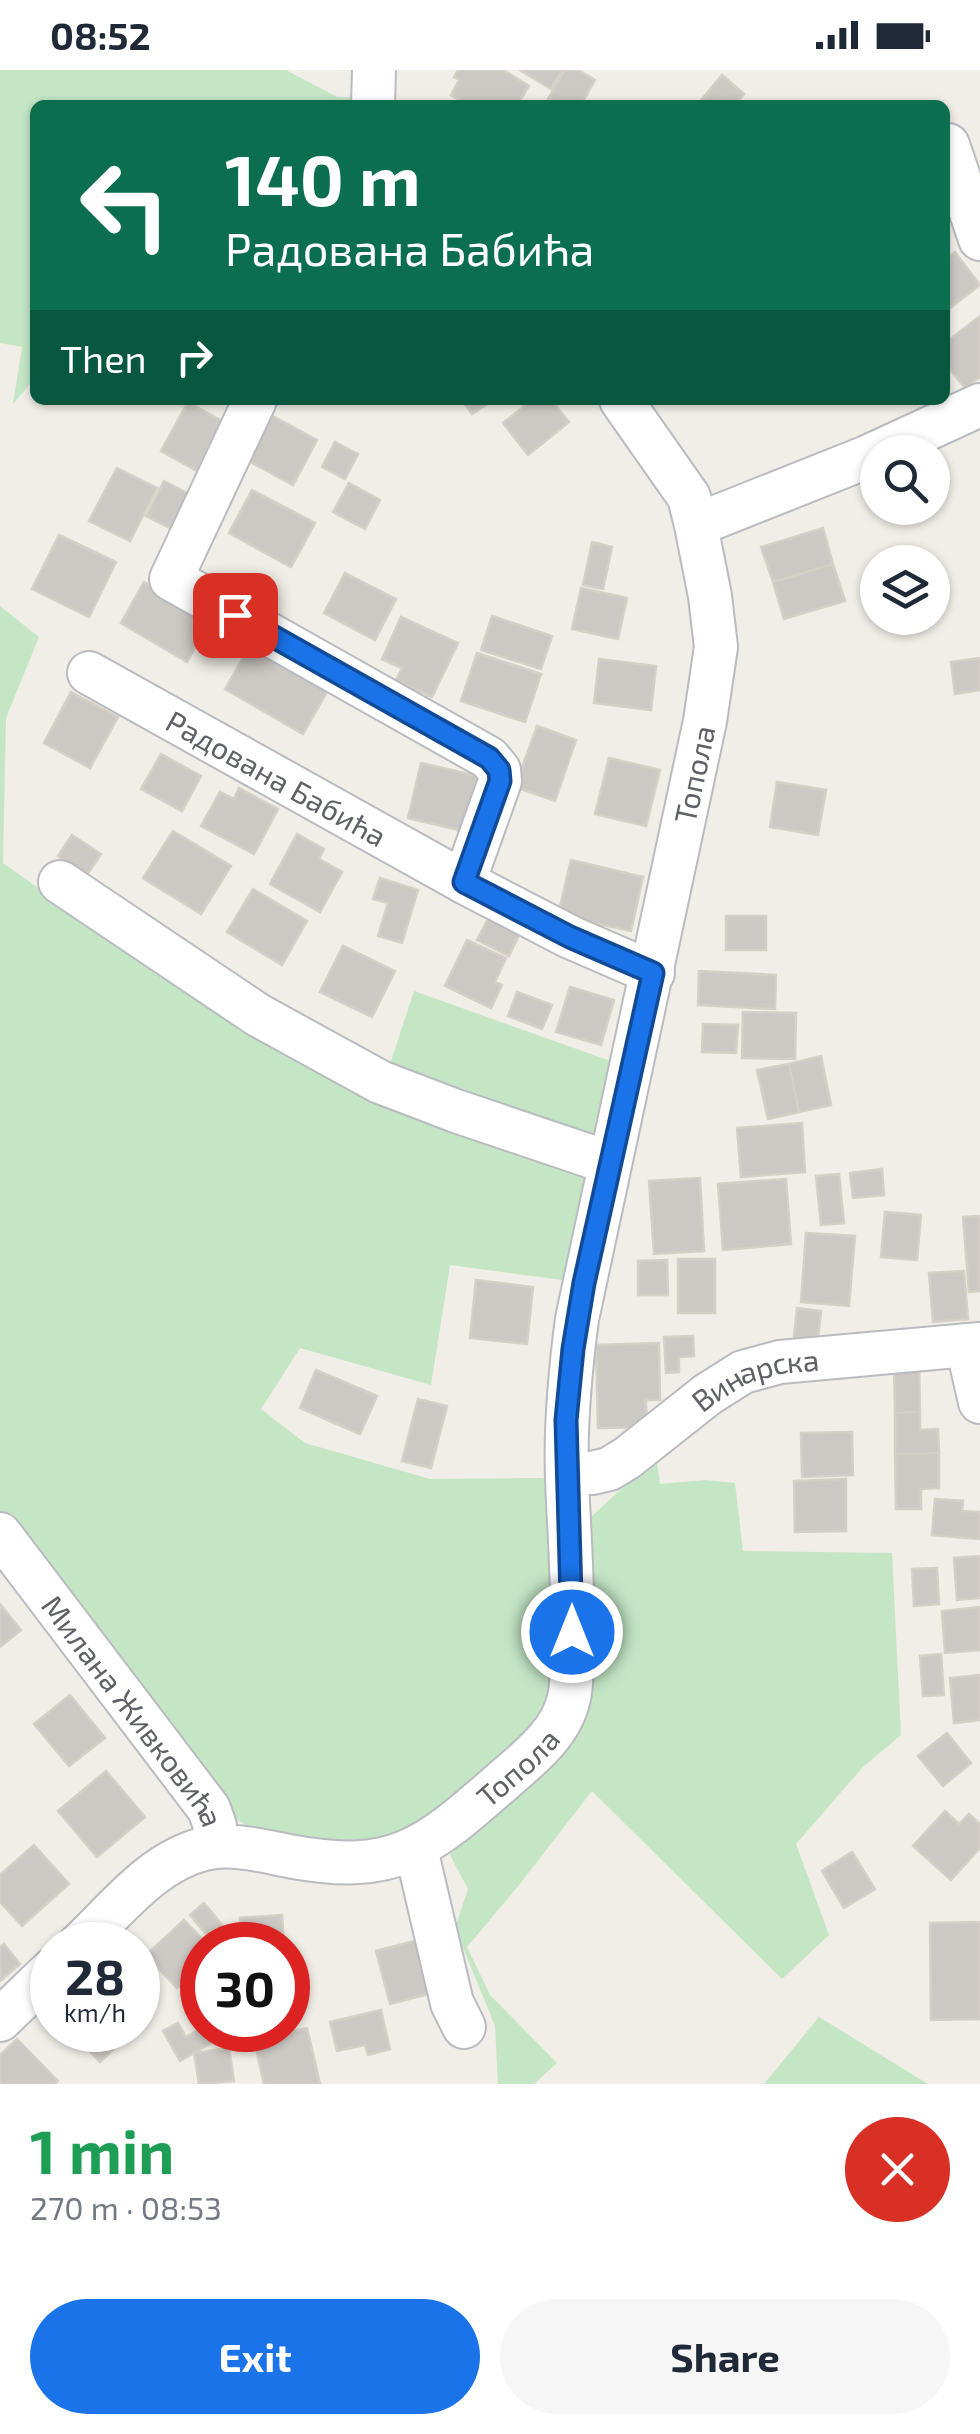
<!DOCTYPE html>
<html lang="en">
<head>
<meta charset="utf-8">
<style>
	body { margin:0; font-family:"Exo 2",sans-serif; background:#f6f6f7; color:#1f2937; height:100vh; display:flex; flex-direction:column; font-size:38px; white-space:nowrap }
	* { box-sizing:border-box; margin:0 }
	p { font-size:32px; color:#747a83 }
	.icon { flex:none; width:55px; height:55px; fill:none; stroke:currentColor; stroke-width:2; stroke-linecap:round; stroke-linejoin:round }
	.map { position:relative; height:2014px; overflow:hidden }
	.drawer { display:flex; flex-direction:column; background:#fff; flex:1 }
	.drawer>* { flex:none }
	.guide { position:absolute; left:30px; top:30px; width:920px; height:305px; border-radius:15px; box-shadow:0 2px 8px #0004; background:#0b6e4f; color:#fff; overflow:hidden }
	.buttons { position:absolute; left:860px; top:365px; display:grid; gap:20px }
	.buttons a { display:grid; place-items:center; width:90px; height:90px; border-radius:50%; background:#fff; box-shadow:0 2px 8px #0004; font-size:50px }
	.speed { position:absolute; left:30px; top:1852px; display:flex; gap:20px; font-size:50px; font-weight:700; text-align:center }
	.speed>* { display:grid; place-content:center; width:130px; height:130px; border-radius:50%; background:#fff; box-shadow:0 2px 8px #0004; line-height:1 }
	.speed small { font-size:25px; font-weight:400 }
	.speed .limit { border:15px solid #d22; background:#fff; color:#111 }
	.pin { position:absolute; display:grid; place-items:center; width:85px; height:85px; color:#fff; margin:-42px; border-radius:20px; box-shadow:0 5px 15px #0006 }
	.me { position:absolute; width:110px; margin:-55px; rotate:0deg; stroke-linejoin:round; filter:drop-shadow(0 0 8px #0008) }
	.turn { display:flex; align-items:center; gap:35px; height:210px; padding:0 30px; font-size:45px }
	.turn .icon { width:130px; height:130px; stroke-width:2.5 }
	.turn b { display:block; font-size:70px; line-height:85px }
	.then { display:flex; align-items:center; height:95px; padding:0 30px; background:#0003; gap:20px; font-size:38px }
	.round { display:grid; place-items:center; flex:none; width:105px; height:105px; border-radius:52px; background:#f6f6f7 }
	.summary { display:flex; align-items:center; justify-content:space-between; height:170px; padding:0 30px }
	h1 { font-size:60px; font-weight:700; line-height:75px; color:#1e9e55 }
	.action { display:flex; gap:20px; margin-top:auto; padding:20px 30px }
	.action a { flex:1; height:115px; border-radius:60px; background:#1a73e8; color:#fff; font-size:40px; font-weight:700; line-height:115px; text-align:center }
	.action a+a { background:#f6f6f7; color:#1f2937 }
	.status { display:flex; justify-content:space-between; align-items:center; height:70px; padding:0 50px; background:#fff; direction:ltr }
	.status svg { height:28px; fill:currentColor }
	.map>svg:first-child { display:block }
	.green { fill:#c4e6c5 }
	.building { fill:#ccc8c4; stroke:#d4d0c5; stroke-width:2.5 }
	.lines { fill:none; stroke-linecap:round; stroke-linejoin:round }
	.minor-casing { stroke:#b9bbc0; stroke-width:46 }
	.minor { stroke:#fff; stroke-width:42 }
	.route-casing { stroke:#114b97; stroke-width:25 }
	.route { stroke:#1a73e8; stroke-width:18 }
	.labels { text-anchor:middle; dominant-baseline:central; stroke-width:10; stroke-linejoin:round; paint-order:stroke }
	.street-label { font-size:30px; fill:#5e6166; stroke:#fff }
</style>
</head>
<body>
<div class="status"><b>08:52</b><svg viewBox="0 0 49 12"><path d="M0 12V9h3v3zM5 12V6h3v6zM10 12V3h3v9zM15 12V0h3v12zM26 1h20v11H26zM47 4h2v5h-2z"/></svg></div>
<div class="map">
<svg width="980" height="2014" viewBox="0 0 980 2014">
	<rect width="100%" height="100%" fill="#f0eee6"/>
	<!-- green -->
	<path class="green" d="M0,0H286L337,27L371,28L373,35H35V308L13,334L22,277L0,273Z
		M0,536L39,567L6,648L3,793L51,827L379,1028L414,921L630,998L584,1213L450,1195L431,1315L300,1278L261,1339L305,1373L430,1409L547,1408L556,1525L554,1615L525,1664L413,1760L317,1778L254,1760L238,1750L0,1464Z
		M656,1387L660,1414L706,1410L735,1413L743,1481L892,1483L901,1665L863,1697L796,1774L829,1865L782,1909L592,1721L519,1815L467,1877L490,1925L557,1993L534,2014H498L495,1956L455,1858L468,1819L450,1785L489,1741L557,1688L588,1502L592,1446Z
		M819,1947L928,2014H764Z"/>
	<!-- building -->
	<path class="building" d="M458,0H503L529,16L517,35H467L451,25L459,10L454,7Z
		M520,0H562L551,19Z
		M565,0H578L595,10L581,35H559L548,29Z
		M722,5L744,24L735,35H697Z
		M955,182L980,215L945,242V190Z
		M980,246V307L965,318L945,293V273Z
		M462,330H493L472,344Z
		M532,330H551L569,352L528,385L503,353Z
		M188,332L224,352L197,401L161,381Z
		M267,343L317,370L293,415L243,388Z
		M335,372L358,384L345,409L322,397Z
		M117,398L157,418L130,471L89,451Z
		M164,411L189,424L172,459L146,446Z
		M349,413L380,430L365,459L333,442Z
		M252,420L315,453L291,497L229,463Z
		M823,458L833,494L773,512L761,477Z
		M59,465L116,492L89,547L32,519Z
		M592,472L612,477L603,519L583,515Z
		M833,494L845,531L784,549L773,512Z
		M345,503L396,529L375,570L324,543Z
		M144,512L210,551L187,592L121,553Z
		M581,518L627,528L618,569L572,559Z
		M492,546L552,566L541,599L481,580Z
		M401,547L458,573L432,627L396,610L402,598L382,589Z
		M250,576L328,620L303,664L225,619Z
		M477,583L541,604L525,652L461,631Z
		M980,588V620L955,624L951,592Z
		M599,589L656,596L651,640L594,633Z
		M71,622L118,647L90,698L44,673Z
		M537,656L576,670L555,731L515,717Z
		M161,684L201,706L182,741L141,719Z
		M609,688L660,700L646,756L595,744Z
		M421,693L477,706L463,761L408,748Z
		M777,712L826,720L818,765L770,757Z
		M239,718L278,739L254,784L201,756L220,722L234,729Z
		M173,761L231,796L201,844L143,808Z
		M297,764L324,779L319,789L342,802L320,842L270,814Z
		M72,765L101,784L87,805L58,786Z
		M571,790L643,807L631,861L558,845Z
		M380,808L418,820L402,873L378,866L388,833L373,829Z
		M253,819L307,851L282,895L227,862Z
		M726,846H766V880H726Z
		M489,847L520,863L509,886L477,870Z
		M467,870L506,888L495,912L502,915L491,938L445,916Z
		M343,876L395,901L372,947L320,922Z
		M699,901L776,905L775,939L698,935Z
		M570,917L614,930L601,975L556,962Z
		M517,922L552,935L542,959L508,946Z
		M743,942L796,943L795,989L742,988Z
		M703,954L738,955L736,983L702,982Z
		M821,986L831,1035L799,1042L789,994Z
		M789,994L799,1042L768,1049L757,1000Z
		M802,1053L805,1102L741,1107L737,1058Z
		M882,1099L884,1125L853,1128L850,1103Z
		M839,1104L844,1153L821,1155L816,1106Z
		M700,1108L704,1181L654,1184L649,1111Z
		M786,1109L791,1174L723,1180L718,1114Z
		M885,1142L921,1145L917,1190L881,1187Z
		M980,1146V1221L969,1222L963,1147Z
		M806,1163L855,1166L849,1236L801,1232Z
		M678,1189H715V1243H678Z
		M667,1190L668,1225H638V1191Z
		M964,1201L968,1249L933,1252L929,1203Z
		M476,1210L533,1217L527,1274L470,1268Z
		M797,1238L821,1241L818,1269L794,1267Z
		M693,1266L694,1286L679,1287V1302L666,1303L664,1267Z
		M659,1273L660,1330H646L647,1357L598,1358L596,1275Z
		M919,1293L920,1342L895,1343L894,1294Z
		M316,1300L377,1326L360,1364L300,1338Z
		M418,1329L447,1336L431,1398L402,1391Z
		M920,1342V1360L938,1359L939,1383L895,1384V1343Z
		M852,1362L853,1405L802,1407L801,1363Z
		M939,1383V1418L921,1419V1439H896L895,1384Z
		M846,1409V1461L795,1462L794,1411Z
		M935,1429L963,1431L962,1441L980,1442V1469L932,1465Z
		M980,1486V1528L957,1530L954,1488Z
		M937,1498L939,1534L914,1536L912,1499Z
		M0,1534L21,1560L0,1577Z
		M980,1537V1580L945,1583L942,1541Z
		M941,1584L944,1625L923,1626L920,1586Z
		M980,1605V1650L954,1653L950,1608Z
		M70,1625L105,1668L69,1696L34,1654Z
		M947,1663L971,1693L943,1716L918,1686Z
		M106,1701L145,1747L97,1787L58,1741Z
		M945,1741L959,1754L969,1744L980,1754V1778L951,1810L913,1776Z
		M34,1775L69,1814L22,1856L0,1832V1805Z
		M852,1782L875,1819L844,1838L822,1801Z
		M204,1833L234,1869L226,1875H215L190,1845Z
		M282,1845L284,1875H242L240,1848Z
		M184,1850L208,1875H202V1895L177,1918L146,1885Z
		M980,1852V1949L931,1950L930,1853Z
		M418,1870L432,1923L390,1934L376,1881Z
		M4,1874L20,1894L0,1911V1877Z
		M381,1940L390,1979L368,1985L365,1975L337,1981L330,1952Z
		M178,1953L186,1967L202,1958V1960H212L218,1969L180,1991L163,1961Z
		M307,1958L320,2014H264L254,1970Z
		M69,1960H134L100,1992Z
		M17,1969L58,2011L55,2014H0V1985Z
		M229,1978L234,2011L199,2014L194,1983Z"/>
	<g class="lines">
		<!-- minor casing -->
		<g class="minor-casing">
			<g id="minor">
				<path d="M373,35L374,0"/>
				<path d="M948,75L980,169"/>
				<path d="M255,330L171,509L489,688L499,700L500,711L464,812"/>
				<path d="M696,455L867,387L980,335"/>
				<path id="s1" d="M89,603L464,812L570,867L653,903"/>
				<path d="M60,812L258,945L380,1012L456,1041L610,1093"/>
				<path d="M967,1275L980,1332"/>
				<path id="s2" d="M567,1404L592,1403L609,1399L627,1388L708,1324L743,1302L780,1292L980,1274"/>
				<path id="s3" d="M0,1464L209,1739L215,1756L212,1777"/>
				<path d="M416,1779L452,1933L464,1957"/>
				<path id="s4" d="M79,1875C116,1840 153,1791 204,1779C233,1772 266,1782 294,1787C399,1806 430,1774 504,1710C529,1688 561,1664 569,1628C573,1612 571,1592 572,1575C574,1519 569,1464 567,1408C565,1354 570,1302 577,1249L705,651L716,577L710,526L696,455L689,427L621,330"/>
				<path d="M0,1950L52,1900"/>
			</g>
		</g>
		<!-- minor -->
		<use href="#minor" class="minor"/>
	</g>
	<g class="lines">
		<!-- route casing -->
		<g class="route-casing">
			<path id="route" d="M235,545L489,688L499,700L500,711L464,812L570,867L653,903L584,1213L573,1279L566,1350L572,1562"/>
		</g>
		<!-- route -->
		<use href="#route" class="route"/>
	</g>
	<g class="labels">
		<!-- street labels -->
		<g class="street-label">
			<text stroke="none"><textPath href="#s4" startOffset="1530">Топола</textPath></text>
			<text stroke="none"><textPath href="#s1" startOffset="215">Радована Бабића</textPath></text>
			<text stroke="none"><textPath href="#s2" startOffset="218">Винарска</textPath></text>
			<text stroke="none"><textPath href="#s3" startOffset="222">Милана Живковића</textPath></text>
			<text stroke="none"><textPath href="#s4" startOffset="505">Топола</textPath></text>
		</g>
	</g>
</svg>
<div class="buttons">
<a><svg class="icon" aria-label="search" viewBox="0 0 24 24"><circle cx="10" cy="10" r="6"/><path d="M15 15l6 6"/></svg></a>
<a><svg class="icon" aria-label="layers" viewBox="0 0 24 24"><path d="M12 4l9 5-9 5-9-5zM3 14l9 5 9-5"/></svg></a>
</div>
<div class="speed"><div>28<small>km/h</small></div><div class="limit">30</div></div>
<div class="pin" style="left:235px;top:545px;background:#d93025"><svg class="icon" aria-label="arrive" viewBox="0 0 24 24"><path d="M6 21V4h12l-3 4 3 4H6"/></svg></div>
<svg class="me" style="left:572px;top:1562px" viewBox="-20 -20 40 40"><circle r="17" fill="#1a73e8" stroke="#fff" stroke-width="3"/><path d="M0-11L8 9 0 5-8 9z" fill="#fff"/></svg>
<div class="guide">
<div class="turn"><svg class="icon" aria-label="left" viewBox="0 0 24 24"><path d="M17 20v-9H6M10 6l-5 5 5 5"/></svg><div><b>140 m</b>Радована Бабића</div></div>
<div class="then">Then<svg class="icon" aria-label="right" viewBox="0 0 24 24"><path d="M7 20v-9h11M14 6l5 5-5 5"/></svg></div>
</div>
</div>
<section class="drawer">
<div class="summary"><div><h1>1 min</h1><p>270 m · 08:53</p></div><a class="round" style="background:#d93025;color:#fff"><svg class="icon" aria-label="close" viewBox="0 0 24 24"><path d="M6 6l12 12M18 6L6 18"/></svg></a></div>
<div class="action"><a>Exit</a><a>Share</a></div>
</section>
</body>
</html>
